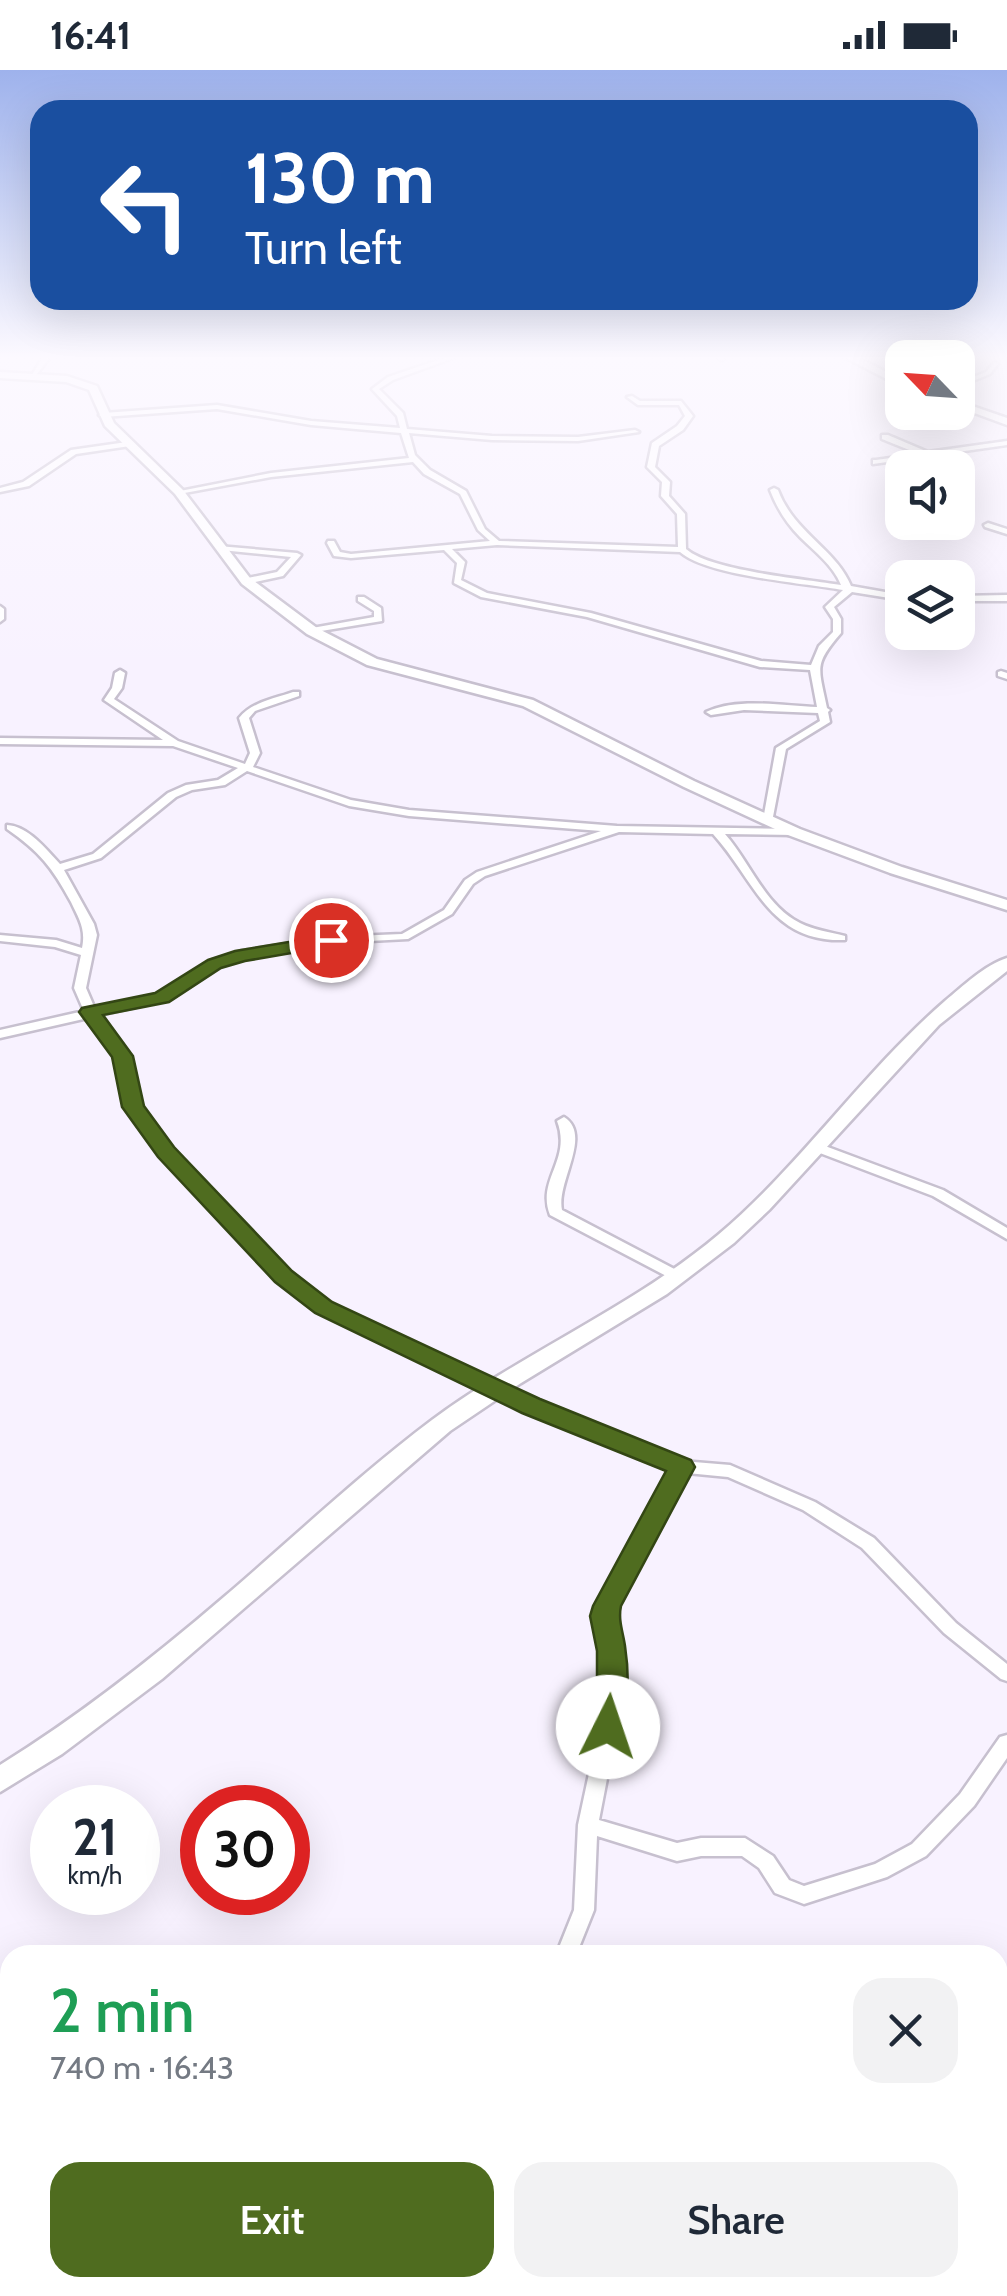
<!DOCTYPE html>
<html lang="en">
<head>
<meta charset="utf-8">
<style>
	body { margin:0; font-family:Cabin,sans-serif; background:#f2f2f3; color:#1f2937; height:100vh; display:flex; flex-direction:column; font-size:38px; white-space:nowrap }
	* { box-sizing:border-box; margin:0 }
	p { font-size:32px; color:#747a83 }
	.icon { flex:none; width:55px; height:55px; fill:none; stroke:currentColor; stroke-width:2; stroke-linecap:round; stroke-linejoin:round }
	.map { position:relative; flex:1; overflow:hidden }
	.drawer { position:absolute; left:0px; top:1875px; width:1008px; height:352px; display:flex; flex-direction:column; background:#fff; border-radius:30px 30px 0 0; box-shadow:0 10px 40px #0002 }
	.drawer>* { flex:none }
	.banner { position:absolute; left:30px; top:30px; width:948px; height:210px; border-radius:30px; box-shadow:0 10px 40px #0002; background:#1a4fa0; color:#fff; overflow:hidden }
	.needle { width:65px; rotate:295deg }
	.buttons { position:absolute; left:885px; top:270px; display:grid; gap:20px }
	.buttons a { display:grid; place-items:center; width:90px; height:90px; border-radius:20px; background:#fff; box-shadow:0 10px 40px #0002; font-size:50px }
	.speed { position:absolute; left:30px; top:1715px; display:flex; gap:20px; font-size:50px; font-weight:700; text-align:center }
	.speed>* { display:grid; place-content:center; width:130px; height:130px; border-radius:50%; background:#fff; box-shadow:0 10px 40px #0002; line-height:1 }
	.speed small { font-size:25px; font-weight:400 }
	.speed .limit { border:15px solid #d22; background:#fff; color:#111 }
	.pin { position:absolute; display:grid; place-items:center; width:85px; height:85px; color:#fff; margin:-42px; border:5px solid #fff; border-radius:50%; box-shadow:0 2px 10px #0007 }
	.me { position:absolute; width:110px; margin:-55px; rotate:4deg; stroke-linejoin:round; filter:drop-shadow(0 0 8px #0008) }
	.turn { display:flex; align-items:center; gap:35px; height:210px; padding:0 50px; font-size:45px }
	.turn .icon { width:130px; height:130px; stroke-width:2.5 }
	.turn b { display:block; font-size:70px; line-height:85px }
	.round { display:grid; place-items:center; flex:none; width:105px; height:105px; border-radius:30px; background:#f2f2f3 }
	.head { display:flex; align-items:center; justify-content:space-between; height:170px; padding:0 50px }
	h1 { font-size:60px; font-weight:600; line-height:75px; color:#1e9e55 }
	.cta { display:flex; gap:20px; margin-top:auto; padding:20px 50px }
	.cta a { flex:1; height:115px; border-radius:30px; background:#4f6c1f; color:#fff; font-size:40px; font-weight:600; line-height:115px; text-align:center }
	.cta a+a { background:#f2f2f3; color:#1f2937 }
	.status { display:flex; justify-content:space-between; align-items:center; height:70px; padding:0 50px; background:#fff; direction:ltr }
	.status svg { height:28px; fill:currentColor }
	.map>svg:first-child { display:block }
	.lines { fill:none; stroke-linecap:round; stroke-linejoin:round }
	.street-casing { stroke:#c7c0cf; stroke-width:5 }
	.secondary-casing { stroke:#c7c0cf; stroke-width:5 }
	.street { fill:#fff; fill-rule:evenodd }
	.secondary { fill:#fff; fill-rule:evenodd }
	.route { fill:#4f6c1f; stroke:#334614; stroke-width:2.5 }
</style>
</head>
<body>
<div class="status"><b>16:41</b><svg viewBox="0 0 49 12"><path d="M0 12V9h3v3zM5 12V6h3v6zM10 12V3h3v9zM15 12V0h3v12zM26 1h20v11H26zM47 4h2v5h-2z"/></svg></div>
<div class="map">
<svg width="1007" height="2226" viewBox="0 0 1007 2226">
	<rect width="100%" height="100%" fill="#f8f2ff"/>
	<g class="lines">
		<!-- street casing -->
		<g class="street-casing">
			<path id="street" d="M43,287H50L34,308H30Z
				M447,287H456L393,310L379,319L403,343L407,359L492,366L578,367L635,360L639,362L578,371L492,370L409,363L415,385L430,400L466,421L485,459L499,471L678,477L677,444L661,426L662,412L647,397L652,373L677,356L685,346L679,335H638L627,327L632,326L640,331H681L693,346L683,360L659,376L655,397L670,412L669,426L685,444L686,479C711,501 806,509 841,515C833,495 815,482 800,467C786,453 777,438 770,420L774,418L778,420C794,463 836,479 851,516L902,525V530L852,522L834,537L841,549V563C813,595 819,598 827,638L830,640L828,642L830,652L786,679L772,752H764L763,750L776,678L820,651L818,643L744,640L711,645L706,642C738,627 783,636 817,637L810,600L760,597L587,547L481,527L454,513L457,493L444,480L351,488L334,486L327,473L328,471H334L340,482L351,484L490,471L478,460L460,424L424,404L413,392L271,407L179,424L175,422L271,403L409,388L401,363L311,355L217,339L103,347L99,345L103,343L217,335L311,351L400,358L397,346L372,319L388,307ZM497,475L680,482C707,506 805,513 843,520L825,537L833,549V562L819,576L811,595L761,591L591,543L487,523L461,510L465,492L452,479Z
				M717,287H725V288L722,290Z
				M995,292L998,294L990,304L958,317V313L986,302Z
				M882,365H888L928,382L1007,371V375L873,394V390H876L919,384L882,369Z
				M127,372L131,374L130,376L76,384L29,416L0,422V418L23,412L71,380Z
				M988,453L1007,459V464L985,457L984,455Z
				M218,476L297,483L301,485L283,506L246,514L243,513V509L277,502L291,487L221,480L217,478Z
				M1007,525V531H958V526Z
				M358,527H364L381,538L382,551L309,563V559L312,558L374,547V541L358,531Z
				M0,536L4,539V549L0,552Z
				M120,600L125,603L122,618L114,629L178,671L245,694L250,683L239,648C252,632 273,629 293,622H299V626L255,641L249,648L260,683L253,697L351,730L409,740L617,756L794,759L799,762L794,765L725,764C750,792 765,836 800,853C814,860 830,862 845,866V870C769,873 755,810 713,764L619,762L485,806L473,814L452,844L408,869L331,873L244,888L218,897L166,930L99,945L129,986L139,1037L171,1079L289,1204L329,1234L370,1255L537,1332L663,1385L682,1391L730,1395L815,1432L874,1468L956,1553L1007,1594V1611L1001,1609L944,1563L862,1478L803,1440L728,1407L687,1403L613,1546L620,1581L617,1657L599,1750L677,1773L701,1768H745L773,1786L789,1810L804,1816L875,1794L912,1774L960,1724L1000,1667L1007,1665V1688L974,1736L926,1786L887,1807L804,1834L775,1823L759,1798L742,1786H701L677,1791L597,1766L594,1840L576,1885H556L574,1840L578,1755L599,1657L602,1581L595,1546L672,1400L525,1340L319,1242L279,1210L161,1085L126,1037L117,986L88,948L0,968V960L84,941L74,918L81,885L55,877L0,871V865L56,870L82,878C86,859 79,849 71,832C52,797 40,782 7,759V755C28,756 46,779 60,794L93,784L168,723L186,715L218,710L238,698L173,676L0,674V668L163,670L104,630L112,618L115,603ZM247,701L349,736L409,746L601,761L477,802L465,810L444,840L402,864L331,867L242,881L210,891L158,924L95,939L86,918L97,865L94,854L64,800L101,788L176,727L192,720L225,715Z
				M1001,601L1007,603V609L998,606V602Z
				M564,1047C593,1065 556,1112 562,1140L682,1203L684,1206L682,1209H672L550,1145C536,1110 572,1090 557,1051Z
				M817,1073L943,1120L1007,1158V1169L933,1126L812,1080L810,1077L812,1074Z"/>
		</g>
		<!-- secondary casing -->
		<g class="secondary-casing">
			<path id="secondary" d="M844,287H857L902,310V317Z
				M0,302L67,306L97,316L114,353L183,420L250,508L317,558L377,589L533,630L694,711L800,759L902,797L1007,830V840L890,803L788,765L684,717L523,636L367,595L307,564L242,514L175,424L105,356L89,320L66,312L0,308Z
				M958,331L1007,348V355L958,337Z
				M1007,888V901L939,955L769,1140L734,1173L667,1224L521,1313L450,1361L162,1609L62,1684L0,1722V1695C79,1646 153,1588 224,1527C293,1468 359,1405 432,1350C524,1282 631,1238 718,1165C801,1095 863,1002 945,931C963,916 985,895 1007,888Z"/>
		</g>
		<!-- street -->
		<use href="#street" class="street"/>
		<!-- secondary -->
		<use href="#secondary" class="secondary"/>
	</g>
	<!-- sky -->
	<linearGradient id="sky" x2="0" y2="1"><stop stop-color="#9eb2ec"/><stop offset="0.48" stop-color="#fcf9ff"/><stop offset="1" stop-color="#fcf9ff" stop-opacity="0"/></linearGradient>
	<rect width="1007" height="599" fill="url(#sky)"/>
	<!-- route -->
	<path class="route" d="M331,865L338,866V875L245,891L221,898L169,932L103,945L133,986L144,1036L174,1077L292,1201L332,1232L540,1329L691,1390L695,1397L621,1536C618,1550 623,1562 625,1576C629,1602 630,1642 619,1666L608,1670L597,1666L592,1657L597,1615V1581L590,1546L593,1536L666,1401L522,1343L315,1243L275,1212L158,1087L122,1037L112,987L79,942L82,938L155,923L208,890L235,881Z"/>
</svg>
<div class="buttons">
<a><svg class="needle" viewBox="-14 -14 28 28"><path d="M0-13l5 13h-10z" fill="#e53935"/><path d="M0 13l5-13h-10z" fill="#747a83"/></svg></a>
<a><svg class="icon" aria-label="sound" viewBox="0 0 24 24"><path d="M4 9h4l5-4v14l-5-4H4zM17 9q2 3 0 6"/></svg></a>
<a><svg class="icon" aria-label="layers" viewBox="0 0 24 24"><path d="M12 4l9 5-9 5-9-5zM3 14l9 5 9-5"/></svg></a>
</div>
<div class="speed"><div>21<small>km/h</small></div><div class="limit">30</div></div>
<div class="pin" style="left:331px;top:870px;background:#d93025"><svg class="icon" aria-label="arrive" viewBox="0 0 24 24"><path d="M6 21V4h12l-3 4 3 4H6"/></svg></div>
<svg class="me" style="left:608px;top:1657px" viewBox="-20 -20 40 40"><circle r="19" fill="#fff"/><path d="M0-13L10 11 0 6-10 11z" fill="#4f6c1f"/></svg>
<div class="banner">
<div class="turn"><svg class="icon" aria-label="left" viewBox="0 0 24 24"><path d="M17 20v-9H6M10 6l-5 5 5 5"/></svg><div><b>130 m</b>Turn left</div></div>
</div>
<section class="drawer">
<div class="head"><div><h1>2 min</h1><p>740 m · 16:43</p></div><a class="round"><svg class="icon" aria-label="close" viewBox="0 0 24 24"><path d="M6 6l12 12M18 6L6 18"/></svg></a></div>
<div class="cta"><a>Exit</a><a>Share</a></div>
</section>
</div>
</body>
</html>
